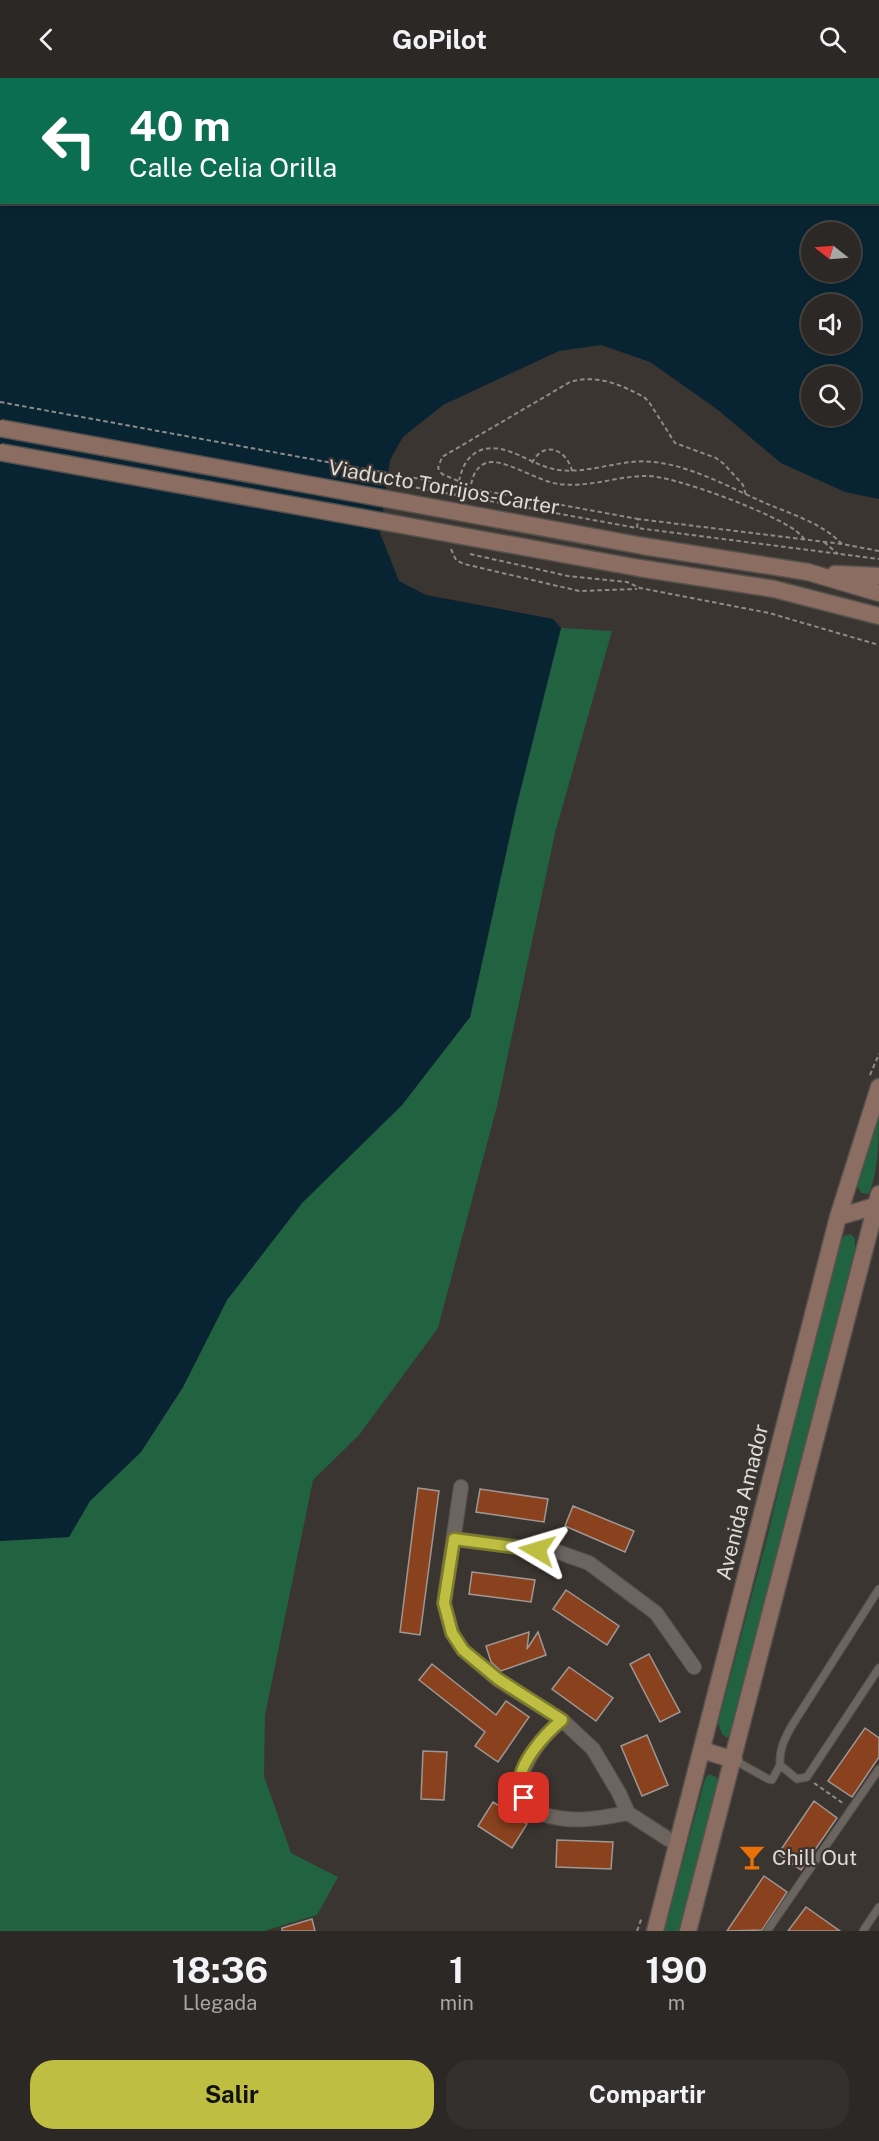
<!DOCTYPE html>
<html lang="es">
<head>
<meta charset="utf-8">
<style>
	body { margin:0; font-family:"Public Sans",sans-serif; background:#34302d; color:#f1f3f6; height:100vh; display:flex; flex-direction:column; font-size:22px; white-space:nowrap }
	* { box-sizing:border-box; margin:0 }
	p { font-size:20px; color:#a6a6a7 }
	.icon { flex:none; width:33px; height:33px; fill:none; stroke:currentColor; stroke-width:2; stroke-linecap:round; stroke-linejoin:round }
	.map { position:relative; height:1853px; overflow:hidden }
	.panel { display:flex; flex-direction:column; background:#2c2825; flex:1 }
	.panel>* { flex:none }
	.guide { position:absolute; left:0px; top:0px; width:879px; height:126px; box-shadow:0 3px 9px #0003,0 0 0 2px #484442; background:#0b6e4f; color:#fff; overflow:hidden }
	.needle { width:39px; rotate:287deg }
	.tools { position:absolute; left:801px; top:144px; display:grid; gap:12px }
	.tools a { display:grid; place-items:center; width:60px; height:60px; border-radius:50%; background:#2c2825; box-shadow:0 3px 9px #0003,0 0 0 2px #484442; font-size:30px }
	.pin { position:absolute; display:grid; place-items:center; width:51px; height:51px; color:#fff; margin:-26px; border-radius:12px; box-shadow:0 3px 9px #0006 }
	.me { position:absolute; width:66px; margin:-33px; rotate:277deg; stroke-linejoin:round; filter:drop-shadow(0 0 4px #0008) }
	.turn { display:flex; align-items:center; gap:21px; height:126px; padding:0 30px; font-size:27px }
	.turn .icon { width:78px; height:78px; stroke-width:2.5 }
	.turn b { display:block; font-size:42px; line-height:51px }
	.eta { display:flex; justify-content:space-evenly; align-items:center; height:102px; text-align:center }
	.eta b { font-size:36px; font-weight:700; line-height:42px }
	.action { display:flex; gap:12px; margin-top:auto; padding:12px 30px }
	.action a { flex:1; height:69px; border-radius:24px; background:#bebf42; color:#111; font-size:24px; font-weight:700; line-height:69px; text-align:center }
	.action a+a { background:#34302d; color:#f1f3f6 }
	header { display:flex; justify-content:space-between; align-items:center; height:78px; padding:0 30px; background:#2c2825; font-size:27px; font-weight:700 }
	.map>svg:first-child { display:block }
	.green { fill:#216240 }
	.water { fill:#082433; fill-rule:evenodd }
	.building { fill:#8a421e; stroke:#9f9793; stroke-width:1.5 }
	.lines { fill:none; stroke-linecap:round; stroke-linejoin:round }
	.service-casing { stroke:#57524e; stroke-width:9 }
	.minor-casing { stroke:#57524e; stroke-width:16 }
	.secondary-casing { stroke:#57524e; stroke-width:19 }
	.path { stroke:#908b88; stroke-width:2; stroke-dasharray:4.5 3; stroke-linecap:butt }
	.service { stroke:#6b645f; stroke-width:7 }
	.minor { stroke:#6b645f; stroke-width:14 }
	.secondary { stroke:#8c6d61; stroke-width:16 }
	.secondary-bridge-casing { stroke:#57524e; stroke-width:19; stroke-linecap:butt }
	.path-bridge { stroke:#908b88; stroke-width:2; stroke-dasharray:4.5 3; stroke-linecap:butt }
	.secondary-bridge { stroke:#8c6d61; stroke-width:16 }
	.route-casing { stroke:#7c7c2b; stroke-width:15 }
	.route { stroke:#bebf42; stroke-width:10 }
	.labels { text-anchor:middle; dominant-baseline:central; stroke-width:4.5; stroke-linejoin:round; paint-order:stroke }
	.street-label { font-size:21px; fill:#dedad7; stroke:#3b3531 }
	.poi-label { font-size:21px; fill:#dedad7; stroke:#3b3531; text-anchor:start }
</style>
</head>
<body>
<header><svg class="icon" aria-label="back" viewBox="0 0 24 24"><path d="M15 5l-7 7 7 7"/></svg>GoPilot<svg class="icon" aria-label="search" viewBox="0 0 24 24"><circle cx="10" cy="10" r="6"/><path d="M15 15l6 6"/></svg></header>
<div class="map">
<svg width="879" height="1853" viewBox="0 0 879 1853">
	<rect width="100%" height="100%" fill="#3b3531"/>
	<!-- green -->
	<path class="green" d="M561,550L612,553L555,755L497,1028L438,1250L359,1357L313,1402L265,1637L264,1698L291,1775L338,1799L317,1837L264,1853H0V1463L69,1459L90,1423L141,1374L183,1309L227,1222L302,1125L402,1027L470,939L516,730Z
		M879,1029C879,1053 879,1099 868,1116L861,1115L857,1107Z
		M850,1156L855,1160V1171L734,1652L727,1660L722,1656L718,1645L767,1460L837,1168L844,1158Z
		M709,1696L716,1699L720,1706L680,1853H664L705,1701Z"/>
	<!-- water -->
	<path class="water" d="M0,0H879V421L845,414L781,385L718,332L650,284L601,267L559,273L443,327L403,359L390,382L380,455L399,503L426,517L553,541L561,550L516,730L470,939L402,1027L302,1125L227,1222L183,1309L141,1374L90,1423L69,1459L0,1463ZM2,2H878V124H2ZM812,154H850V194H812ZM812,226H850V266H812ZM812,298H850V338H812Z"/>
	<!-- building -->
	<path class="building" d="M418,1410L439,1413L420,1557L400,1554Z
		M480,1411L548,1421L544,1444L476,1434Z
		M573,1428L634,1453L625,1474L565,1448Z
		M472,1494L535,1502L531,1524L469,1516Z
		M566,1512L619,1548L607,1567L553,1531Z
		M529,1554L527,1571L538,1554L546,1577L501,1593L491,1584L486,1568Z
		M649,1576L680,1634L660,1644L630,1586Z
		M432,1586L496,1637L506,1623L529,1639L498,1684L475,1668L485,1654L419,1602Z
		M569,1589L613,1620L596,1643L552,1611Z
		M865,1650L879,1660V1679L852,1719L828,1703Z
		M647,1657L668,1707L642,1718L621,1668Z
		M423,1673L447,1674L444,1722L421,1721Z
		M814,1723L837,1740L801,1792L778,1776Z
		M493,1724L527,1746L512,1770L478,1748Z
		M557,1762L613,1764L611,1791L556,1789Z
		M764,1798L787,1814L762,1852L727,1853Z
		M806,1829L840,1853H788Z
		M312,1841L315,1853H282V1850Z"/>
	<g class="lines">
		<!-- service casing -->
		<g class="service-casing">
			<path id="service" d="M734,1682L768,1701L772,1702L780,1687L797,1701L807,1699L879,1590
				M780,1687C779,1672 784,1662 791,1649L879,1511
				M767,1853L879,1691
				M863,1853L879,1829"/>
		</g>
		<!-- minor casing -->
		<g class="minor-casing">
			<path id="minor" d="M461,1409L444,1525L452,1555L463,1572L497,1601L562,1642L593,1671L619,1715L628,1735L668,1761L677,1766
				M454,1461L558,1474L589,1485L656,1535L694,1589
				M562,1642C529,1668 490,1730 559,1740C583,1744 605,1739 628,1735"/>
		</g>
		<!-- secondary casing -->
		<g class="secondary-casing">
			<path id="secondary" d="M643,468L808,494L879,515
				M639,490L774,511L879,538
				M835,496L879,498
				M838,1139L875,1128
				M702,1672L734,1682
				M655,1853L838,1139L879,1009
				M688,1853L879,1116"/>
		</g>
		<!-- path -->
		<path class="path" d="M532,385C544,361 567,372 572,393
			M458,403L442,396L438,390L442,379L570,304C597,296 619,306 644,319L649,324L675,365L716,380L724,386L743,407L746,417
			M457,418C459,399 462,380 481,372C506,363 533,389 559,392C591,396 622,380 654,384C692,388 731,410 765,425C791,436 822,445 842,466
			M469,421C471,408 471,391 486,385C503,379 538,404 559,406C589,410 617,398 646,398C673,397 775,436 796,453C800,456 803,459 806,463
			M824,464L838,476
			M451,471L456,482L464,486L579,513L637,511
			M879,473L842,466L638,441L637,450L879,481
			M470,476L568,498L627,504L640,510L769,535L879,567
			M870,997L879,976
			M814,1705L844,1726
			M637,1853L642,1839"/>
		<!-- service -->
		<use href="#service" class="service"/>
		<!-- minor -->
		<use href="#minor" class="minor"/>
		<!-- secondary -->
		<use href="#secondary" class="secondary"/>
		<!-- secondary-bridge casing -->
		<g class="secondary-bridge-casing">
			<path id="secondary-bridge" d="M0,350L643,468
				M0,374L639,490"/>
		</g>
		<!-- path-bridge -->
		<path class="path-bridge" d="M0,324L638,441
			M342,396L637,450"/>
		<!-- secondary-bridge -->
		<use href="#secondary-bridge" class="secondary-bridge"/>
	</g>
	<g class="lines">
		<!-- route casing -->
		<g class="route-casing">
			<path id="route" d="M524,1720C522,1716 520,1710 520,1706C518,1685 547,1654 562,1642L498,1601L463,1572L452,1555L444,1525L454,1461L537,1472"/>
		</g>
		<!-- route -->
		<use href="#route" class="route"/>
	</g>
	<!-- icons -->
	<defs>
		<g id="bar-bare" transform="scale(2.07)"><path d="M-6-5H6L.8 .8V4.5H3.5V6h-7V4.5H-.8V.8Z" fill="#e8710a" stroke="#3b3531" stroke-width="2.5" paint-order="stroke"/></g>
	</defs>
	<g fill-rule="evenodd">
		<use href="#bar-bare" x="752" y="1779"/>
	</g>
	<g class="labels">
		<!-- street labels -->
		<g class="street-label">
			<text transform="translate(444 409) rotate(10)">Viaducto Torrijos-Carter</text>
			<text transform="translate(742 1424) rotate(-76)">Avenida Amador</text>
		</g>
		<!-- poi labels -->
		<g class="poi-label">
			<text x="772" y="1779">Chill Out</text>
		</g>
	</g>
</svg>
<div class="tools">
<a><svg class="needle" viewBox="-14 -14 28 28"><path d="M0-13l5 13h-10z" fill="#e53935"/><path d="M0 13l5-13h-10z" fill="#a6a6a7"/></svg></a>
<a><svg class="icon" aria-label="sound" viewBox="0 0 24 24"><path d="M4 9h4l5-4v14l-5-4H4zM17 9q2 3 0 6"/></svg></a>
<a><svg class="icon" aria-label="search" viewBox="0 0 24 24"><circle cx="10" cy="10" r="6"/><path d="M15 15l6 6"/></svg></a>
</div>
<div class="pin" style="left:524px;top:1720px;background:#d93025"><svg class="icon" aria-label="arrive" viewBox="0 0 24 24"><path d="M6 21V4h12l-3 4 3 4H6"/></svg></div>
<svg class="me" style="left:537px;top:1472px" viewBox="-20 -20 40 40"><path d="M0-17L14 15 0 8-14 15z" fill="#bebf42" stroke="#fff" stroke-width="4"/></svg>
<div class="guide">
<div class="turn"><svg class="icon" aria-label="left" viewBox="0 0 24 24"><path d="M17 20v-9H6M10 6l-5 5 5 5"/></svg><div><b>40 m</b>Calle Celia Orilla</div></div>
</div>
</div>
<section class="panel">
<div class="eta">
<div><b>18:36</b><p>Llegada</p></div>
<div><b>1</b><p>min</p></div>
<div><b>190</b><p>m</p></div>
</div>
<div class="action"><a>Salir</a><a>Compartir</a></div>
</section>
</body>
</html>
